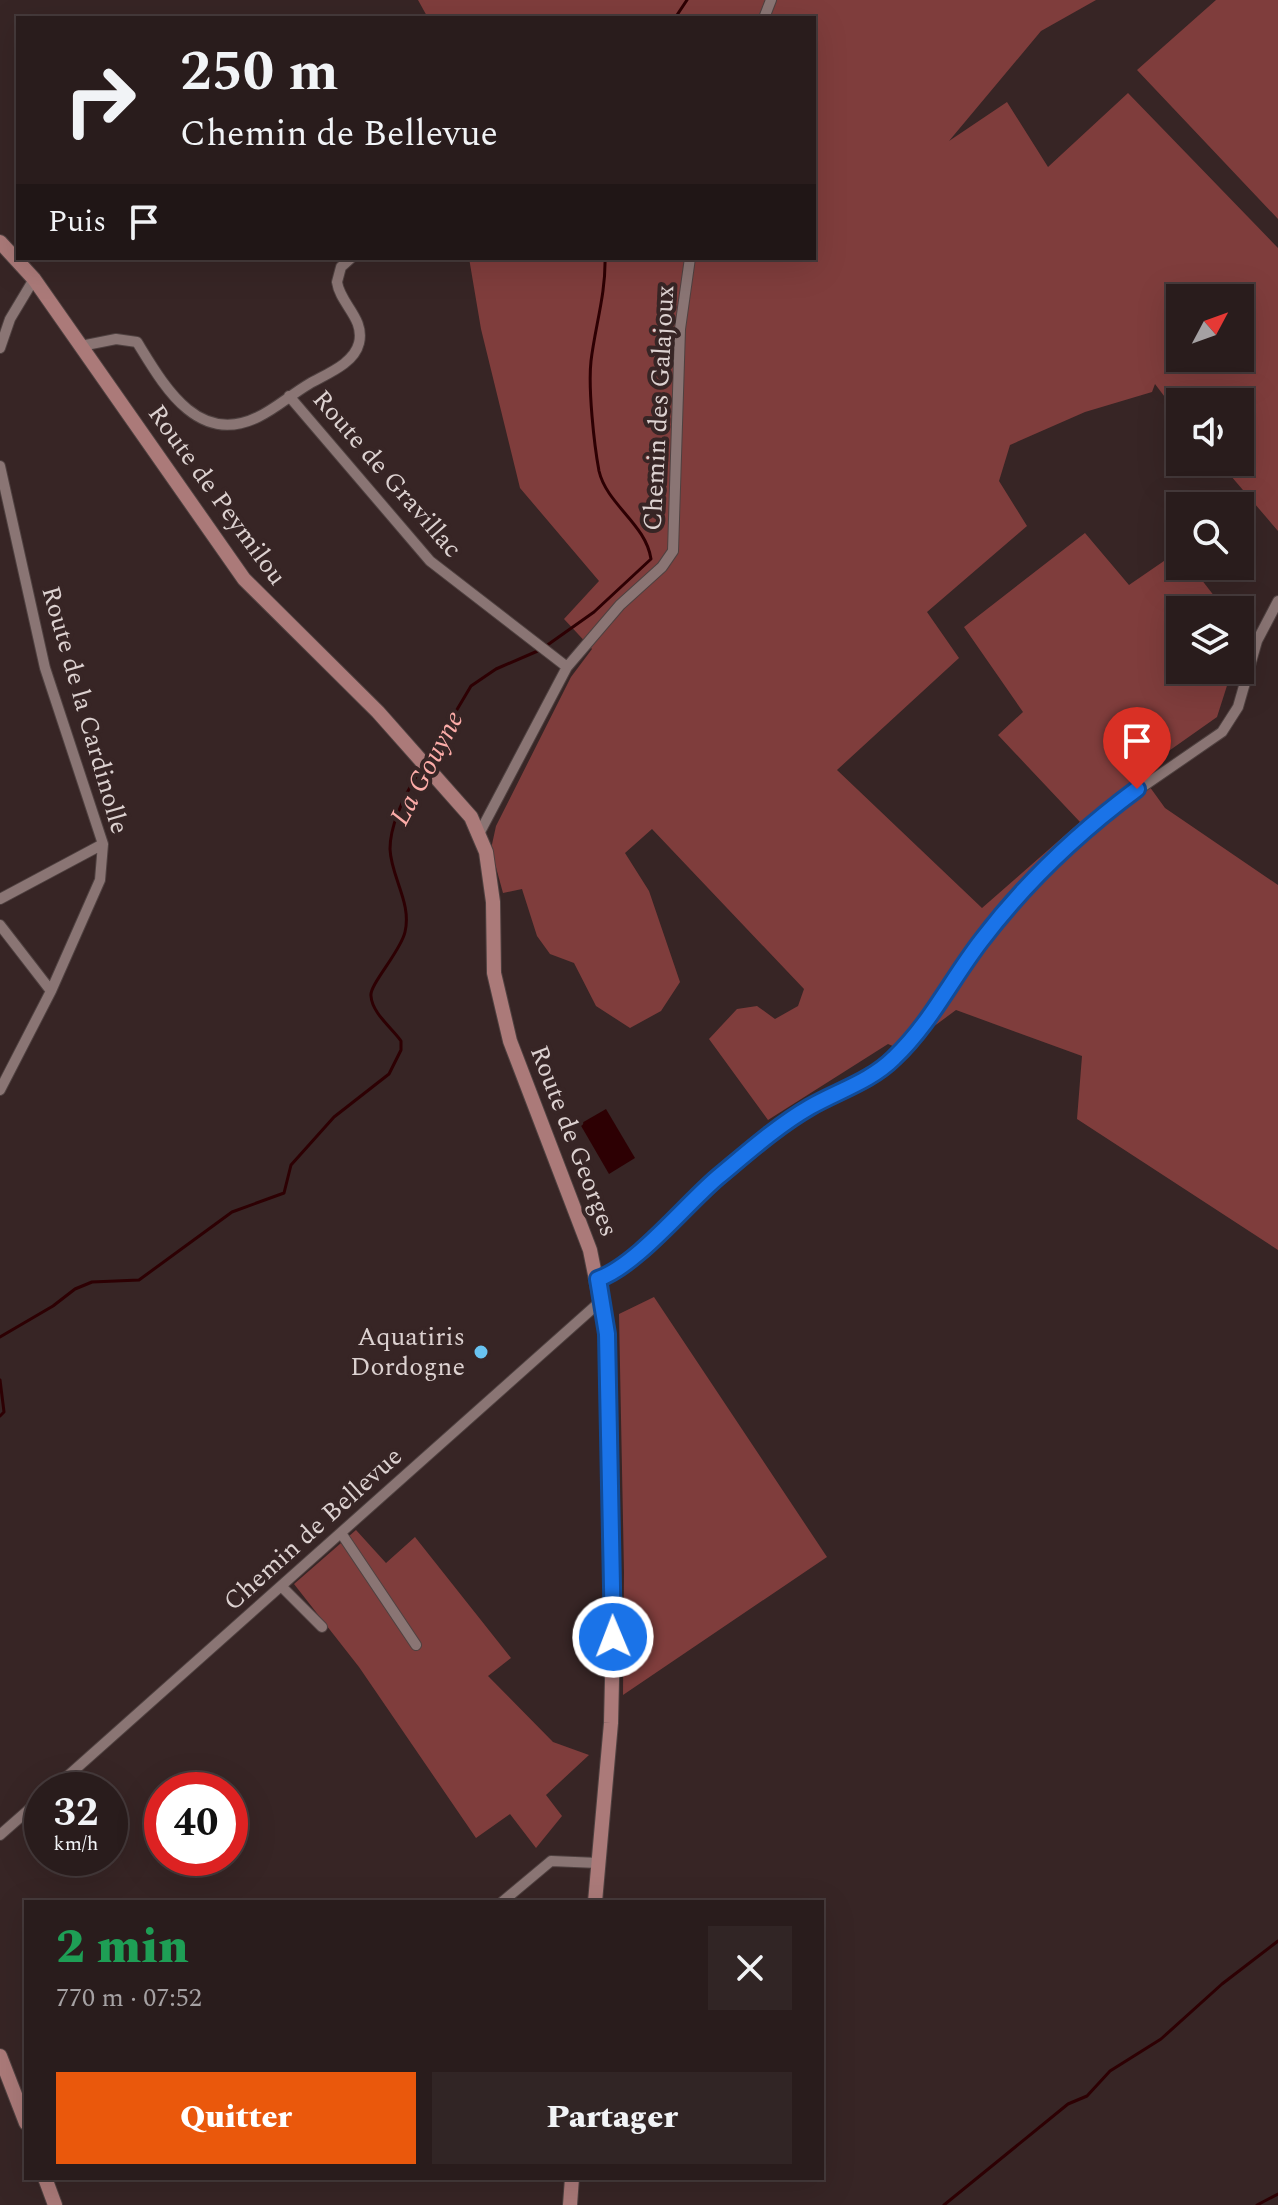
<!DOCTYPE html>
<html lang="fr">
<head>
<meta charset="utf-8">
<style>
	body { margin:0; font-family:Spectral,serif; background:#312525; color:#f1f3f6; height:100vh; display:flex; flex-direction:column; font-size:30px; white-space:nowrap }
	* { box-sizing:border-box; margin:0 }
	p { font-size:26px; color:#a5a1a3 }
	.icon { flex:none; width:44px; height:44px; fill:none; stroke:currentColor; stroke-width:2; stroke-linecap:round; stroke-linejoin:round }
	.map { position:relative; flex:1; overflow:hidden }
	.panel { position:absolute; left:24px; top:1900px; width:800px; height:280px; display:flex; flex-direction:column; background:#291c1c; border-radius:0px; box-shadow:0 8px 32px #0002,0 0 0 2px #453a3b }
	.panel>* { flex:none }
	.top-card { position:absolute; left:16px; top:16px; width:800px; height:244px; border-radius:0px; box-shadow:0 8px 32px #0002,0 0 0 2px #453a3b; background:#291c1c; color:#f1f3f6; overflow:hidden }
	.needle { width:52px; rotate:49deg }
	.fabs { position:absolute; left:1166px; top:284px; display:grid; gap:16px }
	.fabs a { display:grid; place-items:center; width:88px; height:88px; border-radius:0px; background:#291c1c; box-shadow:0 8px 32px #0002,0 0 0 2px #453a3b; font-size:40px }
	.speed { position:absolute; left:24px; top:1772px; display:flex; gap:16px; font-size:40px; font-weight:700; text-align:center }
	.speed>* { display:grid; place-content:center; width:104px; height:104px; border-radius:50%; background:#291c1c; box-shadow:0 8px 32px #0002,0 0 0 2px #453a3b; line-height:1 }
	.speed small { font-size:20px; font-weight:400 }
	.speed .limit { border:12px solid #d22; background:#fff; color:#111 }
	.pin { position:absolute; display:grid; place-items:center; width:68px; height:68px; color:#fff; margin:-82px -34px; border-radius:50% 50% 50% 0; rotate:-45deg; box-shadow:0 0 8px #0007 }
	.pin .icon { rotate:45deg }
	.me { position:absolute; width:88px; margin:-44px; rotate:359deg; stroke-linejoin:round; filter:drop-shadow(0 0 6px #0008) }
	.turn { display:flex; align-items:center; gap:28px; height:168px; padding:0 32px; font-size:36px }
	.turn .icon { width:104px; height:104px; stroke-width:2.5 }
	.turn b { display:block; font-size:56px; line-height:68px }
	.then { display:flex; align-items:center; height:76px; padding:0 32px; background:#0003; gap:16px; font-size:30px }
	.round { display:grid; place-items:center; flex:none; width:84px; height:84px; border-radius:0px; background:#312525 }
	.head { display:flex; align-items:center; justify-content:space-between; height:136px; padding:0 32px }
	h1 { font-size:48px; font-weight:800; line-height:60px; color:#1e9e55 }
	.action { display:flex; gap:16px; margin-top:auto; padding:16px 32px }
	.action a { flex:1; height:92px; border-radius:0px; background:#ea580c; color:#fff; font-size:32px; font-weight:800; line-height:92px; text-align:center }
	.action a+a { background:#312525; color:#f1f3f6 }
	.map>svg:first-child { display:block }
	.green { fill:#7f3d3c; fill-rule:evenodd }
	.water { fill:#2d0003 }
	.lines { fill:none; stroke-linecap:round; stroke-linejoin:round }
	.stream { stroke:#2d0003; stroke-width:3 }
	.street-casing { stroke:#4f4140; stroke-width:12 }
	.secondary-casing { stroke:#4f4140; stroke-width:16 }
	.street { stroke:#8a7574; stroke-width:10 }
	.secondary { stroke:#ab7a79; stroke-width:14 }
	.route-casing { stroke:#114b97; stroke-width:20 }
	.route { stroke:#1a73e8; stroke-width:14 }
	.poi-dot { fill:#69c3f1; stroke:#372525; stroke-width:3 }
	.labels { text-anchor:middle; dominant-baseline:central; stroke-width:8; stroke-linejoin:round; paint-order:stroke }
	.street-label { font-size:26px; fill:#dcd1d0; stroke:#372525 }
	.poi-label { font-size:26px; fill:#dcd1d0; stroke:#372525; text-anchor:end }
	.water-label { font-size:28px; font-style:italic; fill:#fcaca8; stroke:#372525 }
</style>
</head>
<body>
<div class="map">
<svg width="1278" height="2205" viewBox="0 0 1278 2205">
	<rect width="100%" height="100%" fill="#372525"/>
	<!-- green -->
	<path class="green" d="M418,0H1096L1041,31L949,141L1007,102L1048,167L1128,93L1278,248V531L1219,462H1240V402H1180V417L1155,384L1152,392L1085,412L1010,445L999,481L1027,526L927,612L959,658L837,770L982,908L1080,822L998,735L1023,712L964,627L1085,533L1129,585L1180,550V566H1191L1225,610H1180V670H1232L1217,717L1139,772L1165,808L1278,885V1250L1077,1119L1082,1056L956,1010L902,1050L888,1044L768,1120L709,1039L737,1009L757,1006L775,1019L798,1006L804,989L652,829L625,853L649,891L680,982L661,1011L630,1028L596,1006L574,963L550,954L537,936L522,889L503,893L491,849L496,826L571,677L592,649L564,619L599,581L520,488L481,329L469,258H814V18H428ZM1180,298H1240V358H1180Z
		M1216,0H1278V219L1137,70Z
		M654,1297L827,1557L623,1695L624,1572L619,1314Z
		M356,1530L386,1563L415,1537L511,1658L488,1676L553,1742L589,1755L546,1795L562,1816L536,1848L510,1814L476,1838L359,1667L294,1584Z"/>
	<!-- water -->
	<path class="water" d="M606,1109L635,1158L609,1174L580,1124Z"/>
	<g class="lines">
		<!-- stream -->
		<path class="stream" d="M675,18L687,0
			M546,646L594,612L651,559C646,524 607,505 599,471C594,444 588,388 591,361C595,327 606,293 605,258
			M427,760L471,686L496,669L540,650
			M0,1337L53,1306L75,1289L92,1282L139,1280L232,1212L284,1193L291,1165L334,1117L389,1074L401,1050V1041C392,1028 372,1013 371,996C369,985 401,951 405,932C412,903 391,877 390,849C390,823 407,791 420,770
			M0,1380L4,1412L0,1416
			M944,2205L1068,2104L1087,2096L1110,2071L1161,2039L1222,1984L1278,1941
			M1257,2205L1278,2194"/>
		<!-- street casing -->
		<g class="street-casing">
			<path id="street" d="M764,18L771,0
				M81,346L116,339L137,342C163,384 197,447 258,417C275,409 292,394 309,384C326,374 354,364 359,343C365,318 340,304 337,282L341,267L351,258
				M0,348L10,319L34,279
				M289,396L430,561L567,667
				M0,466L45,668L103,844L100,880L51,991L0,1090
				M480,832L567,667L620,605L662,567L673,551L680,329L690,258
				M0,899L103,844
				M0,925L51,991
				M598,1279L619,1270L714,1180L778,1130L808,1108L882,1069L916,1034L1003,913L1057,858L1116,805L1222,732L1238,707L1257,641L1278,601
				M341,1533L416,1645
				M281,1586L322,1627
				M52,1790L602,1300
				M0,1835L42,1798
				M502,1902L551,1861L598,1863"/>
		</g>
		<!-- secondary casing -->
		<g class="secondary-casing">
			<path id="secondary" d="M0,242L34,279L244,579L378,712L471,817L486,852L493,902L494,973L510,1041L590,1250L607,1334L613,1637L611,1723L595,1902
				M0,2056L26,2123
				M45,2178L55,2205
				M570,2205L572,2178"/>
		</g>
		<!-- street -->
		<use href="#street" class="street"/>
		<!-- secondary -->
		<use href="#secondary" class="secondary"/>
	</g>
	<g class="lines">
		<!-- route casing -->
		<g class="route-casing">
			<path id="route" d="M613,1637L607,1334L598,1279C637,1265 685,1205 718,1177C747,1153 777,1126 810,1107C838,1091 871,1081 894,1058C930,1024 951,980 981,941C1025,883 1079,832 1137,789"/>
		</g>
		<!-- route -->
		<use href="#route" class="route"/>
	</g>
	<!-- markers -->
	<circle class="poi-dot" cx="481" cy="1352" r="8"/>
	<g class="labels">
		<!-- street labels -->
		<g class="street-label">
			<text transform="translate(659 408) rotate(-87)">Chemin des Galajoux</text>
			<text transform="translate(387 474) rotate(49)">Route de Gravillac</text>
			<text transform="translate(217 495) rotate(54)">Route de Peymilou</text>
			<text transform="translate(85 710) rotate(74)">Route de la Cardinolle</text>
			<text transform="translate(574 1141) rotate(69)">Route de Georges</text>
			<text transform="translate(313 1529) rotate(-42)">Chemin de Bellevue</text>
		</g>
		<!-- poi labels -->
		<g class="poi-label">
			<text x="465" y="1337">Aquatiris<tspan x="465" dy="30">Dordogne</tspan></text>
		</g>
		<!-- water labels -->
		<g class="water-label">
			<text transform="translate(427 768) rotate(-62)">La Gouyne</text>
		</g>
	</g>
</svg>
<div class="fabs">
<a><svg class="needle" viewBox="-14 -14 28 28"><path d="M0-13l5 13h-10z" fill="#e53935"/><path d="M0 13l5-13h-10z" fill="#a5a1a3"/></svg></a>
<a><svg class="icon" aria-label="sound" viewBox="0 0 24 24"><path d="M4 9h4l5-4v14l-5-4H4zM17 9q2 3 0 6"/></svg></a>
<a><svg class="icon" aria-label="search" viewBox="0 0 24 24"><circle cx="10" cy="10" r="6"/><path d="M15 15l6 6"/></svg></a>
<a><svg class="icon" aria-label="layers" viewBox="0 0 24 24"><path d="M12 4l9 5-9 5-9-5zM3 14l9 5 9-5"/></svg></a>
</div>
<div class="speed"><div>32<small>km/h</small></div><div class="limit">40</div></div>
<div class="pin" style="left:1137px;top:789px;background:#d93025"><svg class="icon" aria-label="arrive" viewBox="0 0 24 24"><path d="M6 21V4h12l-3 4 3 4H6"/></svg></div>
<svg class="me" style="left:613px;top:1637px" viewBox="-20 -20 40 40"><circle r="17" fill="#1a73e8" stroke="#fff" stroke-width="3"/><path d="M0-11L8 9 0 5-8 9z" fill="#fff"/></svg>
<div class="top-card">
<div class="turn"><svg class="icon" aria-label="right" viewBox="0 0 24 24"><path d="M7 20v-9h11M14 6l5 5-5 5"/></svg><div><b>250 m</b>Chemin de Bellevue</div></div>
<div class="then">Puis<svg class="icon" aria-label="arrive" viewBox="0 0 24 24"><path d="M6 21V4h12l-3 4 3 4H6"/></svg></div>
</div>
<section class="panel">
<div class="head"><div><h1>2 min</h1><p>770 m · 07:52</p></div><a class="round"><svg class="icon" aria-label="close" viewBox="0 0 24 24"><path d="M6 6l12 12M18 6L6 18"/></svg></a></div>
<div class="action"><a>Quitter</a><a>Partager</a></div>
</section>
</div>
</body>
</html>
